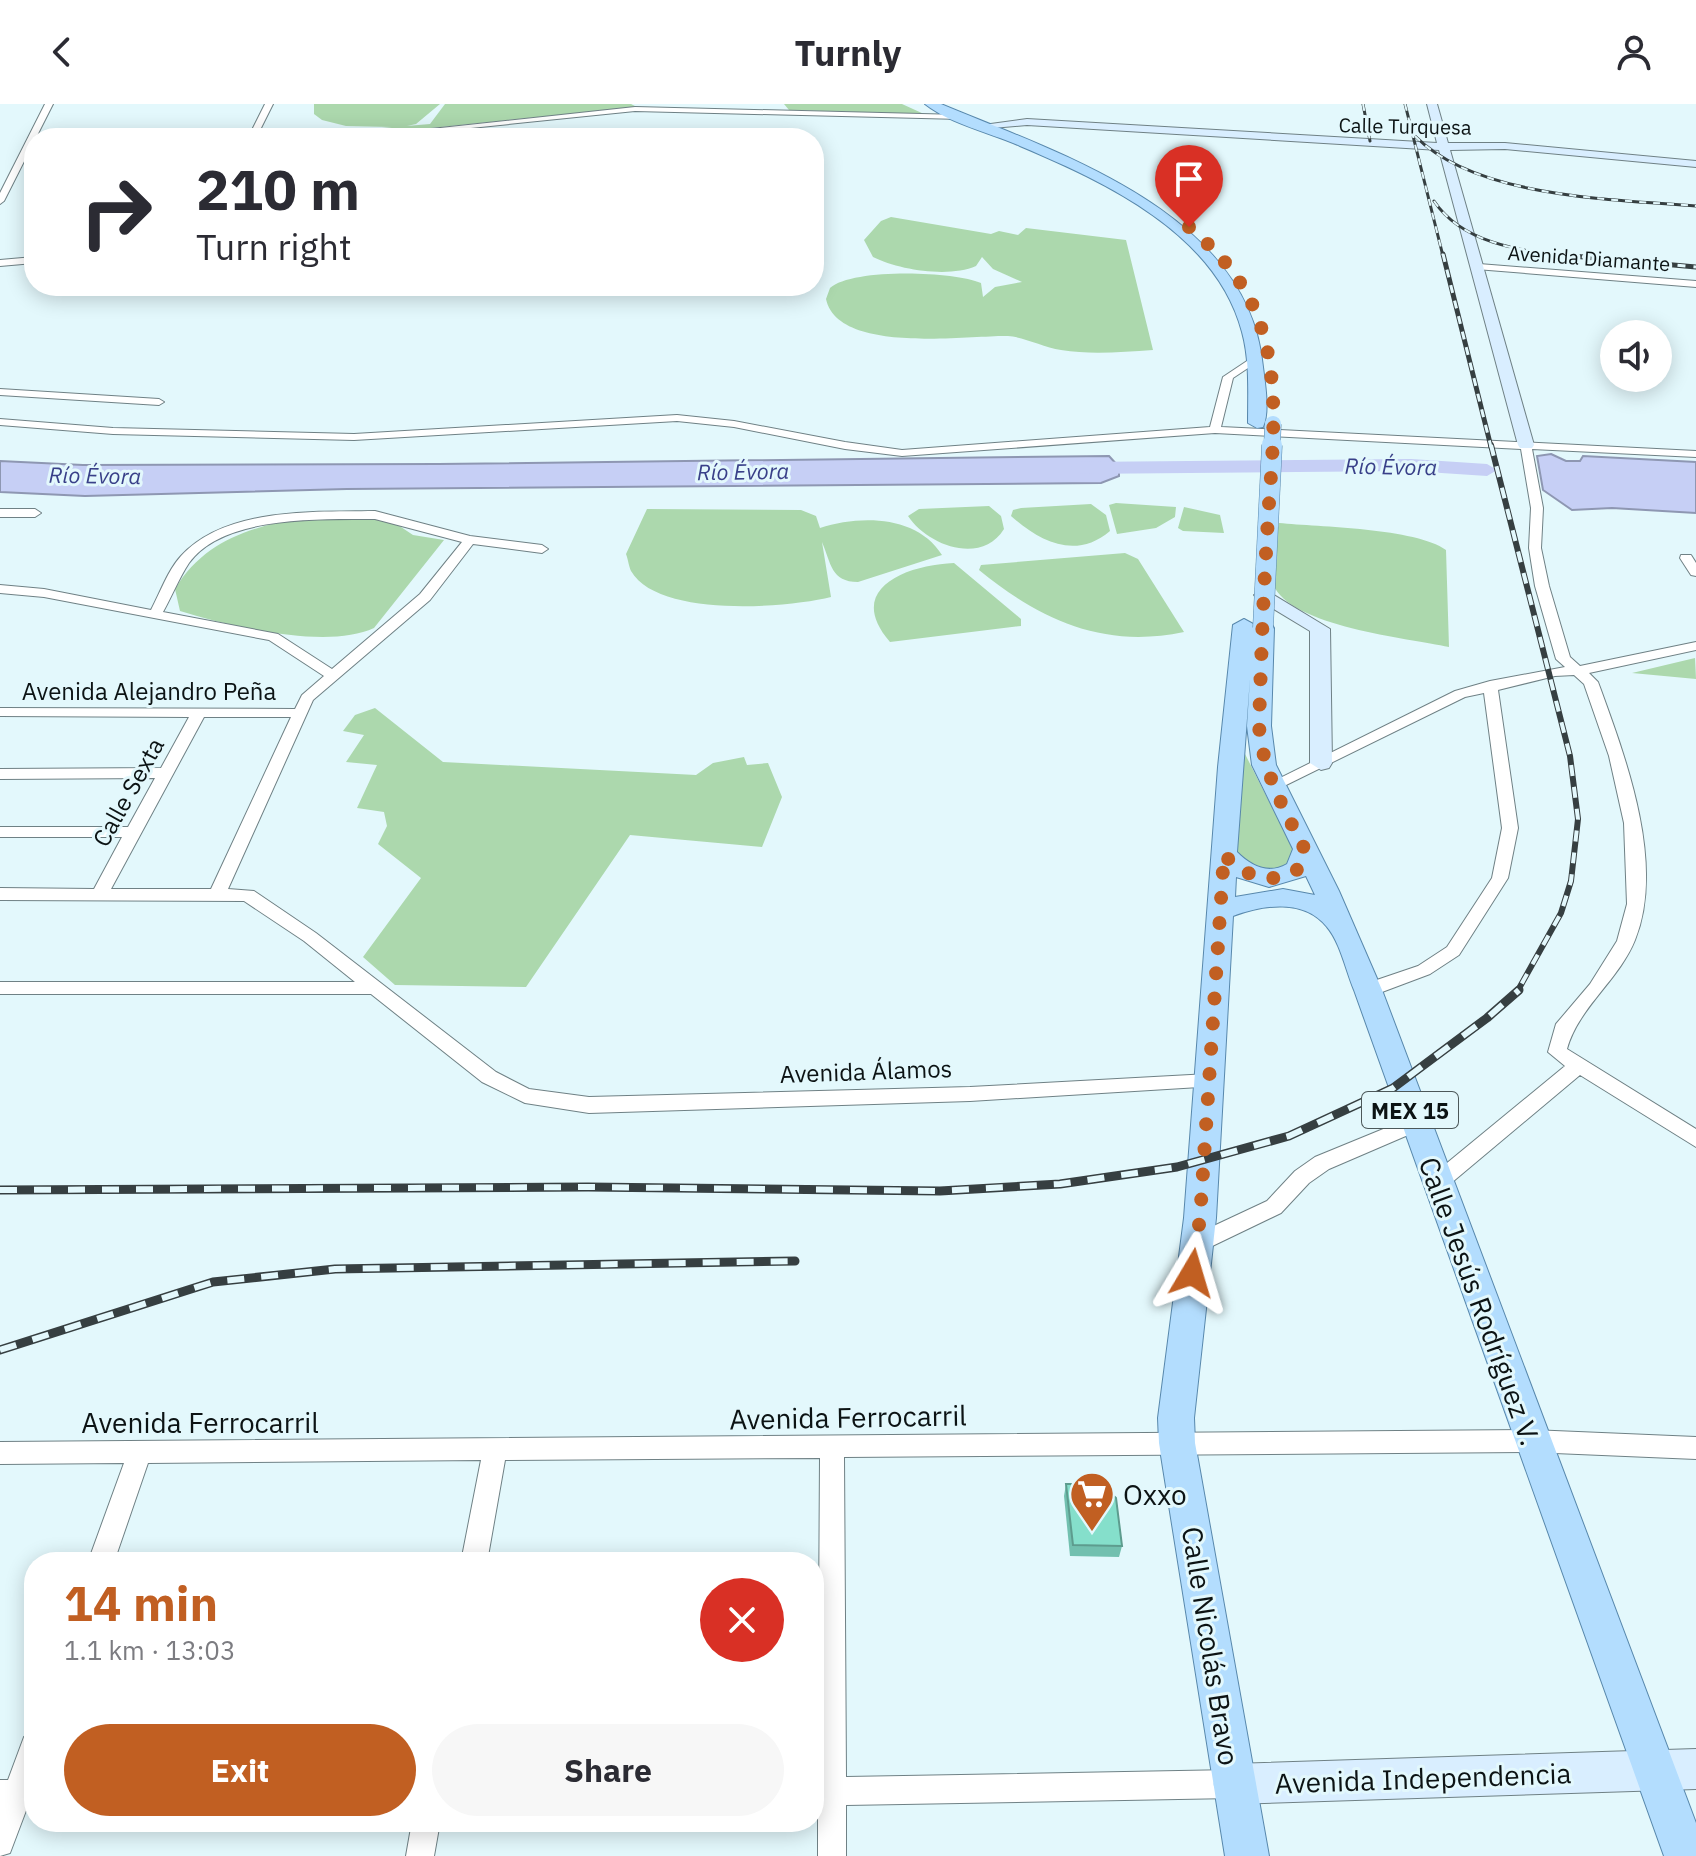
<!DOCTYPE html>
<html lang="en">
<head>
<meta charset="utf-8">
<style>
	body { margin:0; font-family:"IBM Plex Sans",sans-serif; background:#f7f7f7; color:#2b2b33; height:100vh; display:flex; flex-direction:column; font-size:30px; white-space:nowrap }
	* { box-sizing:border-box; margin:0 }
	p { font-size:26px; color:#7c7c81 }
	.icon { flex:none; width:44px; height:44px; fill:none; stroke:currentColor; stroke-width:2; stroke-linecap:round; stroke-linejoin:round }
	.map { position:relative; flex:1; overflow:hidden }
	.details { position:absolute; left:24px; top:1448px; width:800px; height:280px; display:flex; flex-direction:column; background:#fff; border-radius:32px; box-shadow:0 4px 20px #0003 }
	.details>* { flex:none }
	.banner { position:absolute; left:24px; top:24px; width:800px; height:168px; border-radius:32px; box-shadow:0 4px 20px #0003; background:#fff; color:#2b2b33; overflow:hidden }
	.tools { position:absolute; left:1600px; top:216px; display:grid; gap:16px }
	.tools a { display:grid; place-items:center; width:72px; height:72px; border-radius:50%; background:#fff; box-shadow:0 4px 20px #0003; font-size:40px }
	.pin { position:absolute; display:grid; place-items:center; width:68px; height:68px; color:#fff; margin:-82px -34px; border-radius:50% 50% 50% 0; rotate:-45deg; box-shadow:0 0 8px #0007 }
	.pin .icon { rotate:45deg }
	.me { position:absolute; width:88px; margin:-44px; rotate:7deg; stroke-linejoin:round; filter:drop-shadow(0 0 6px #0008) }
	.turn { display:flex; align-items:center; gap:28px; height:168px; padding:0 40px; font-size:36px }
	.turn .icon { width:104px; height:104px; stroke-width:2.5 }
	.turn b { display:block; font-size:56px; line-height:68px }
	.round { display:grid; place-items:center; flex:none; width:84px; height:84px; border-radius:42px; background:#f7f7f7 }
	.overview { display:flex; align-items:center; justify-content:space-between; height:136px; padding:0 40px }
	h1 { font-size:48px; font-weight:800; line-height:60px; color:#c15f22 }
	.action { display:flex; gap:16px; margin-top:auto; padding:16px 40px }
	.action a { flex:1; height:92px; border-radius:48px; background:#c15f22; color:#fff; font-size:32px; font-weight:800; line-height:92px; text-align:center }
	.action a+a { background:#f7f7f7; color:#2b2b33 }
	header { display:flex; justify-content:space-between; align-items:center; height:104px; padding:0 40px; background:#fff; font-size:36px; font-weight:800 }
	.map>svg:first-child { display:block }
	.green { fill:#acd8ad }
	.water { fill:#c6cff5; stroke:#8e97b2; stroke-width:2 }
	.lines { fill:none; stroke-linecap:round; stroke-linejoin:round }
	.river { fill:#c6cff5; fill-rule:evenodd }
	.street-casing { stroke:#6f8185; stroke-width:2 }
	.secondary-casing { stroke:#6f8185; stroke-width:2 }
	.primary-casing { stroke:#5888ac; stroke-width:2 }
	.street { fill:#fff; fill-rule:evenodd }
	.secondary { fill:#d9eeff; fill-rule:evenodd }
	.primary { fill:#b3ddfe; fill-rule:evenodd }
	.rail-far3-casing { stroke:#363f41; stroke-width:3 }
	.rail-far2-casing { stroke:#363f41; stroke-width:5 }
	.rail-far1-casing { stroke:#363f41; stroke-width:6 }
	.rail-casing { stroke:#363f41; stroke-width:9 }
	.rail-far3 { stroke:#e3f8fc; stroke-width:2; stroke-dasharray:7; stroke-linecap:butt }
	.rail-far2 { stroke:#e3f8fc; stroke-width:3; stroke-dasharray:8; stroke-linecap:butt }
	.rail-far1 { stroke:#e3f8fc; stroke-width:4; stroke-dasharray:11; stroke-linecap:butt }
	.rail { stroke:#e3f8fc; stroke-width:6; stroke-dasharray:17; stroke-linecap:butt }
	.primary-bridge-far1-casing { stroke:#5888ac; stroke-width:17; stroke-linecap:butt }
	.primary-bridge-casing { stroke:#5888ac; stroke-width:21; stroke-linecap:butt }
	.primary-bridge-far1 { stroke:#b3ddfe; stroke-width:16 }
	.primary-bridge { stroke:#b3ddfe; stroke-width:20 }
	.wall { fill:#72c0af }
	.building { fill:#85dfcb; stroke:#5d9c8e; stroke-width:2 }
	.route { stroke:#c15f22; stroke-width:14; stroke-dasharray:0 25.2 }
	.labels { text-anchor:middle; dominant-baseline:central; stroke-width:6; stroke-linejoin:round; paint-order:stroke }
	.far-street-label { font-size:20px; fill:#0c1314; stroke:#e3f8fc }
	.far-water-label { font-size:22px; font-style:italic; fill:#394089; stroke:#e3f8fc }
	.shield { fill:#e3f8fc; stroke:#4c585a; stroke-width:2 }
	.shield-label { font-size:22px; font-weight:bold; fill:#0c1314 }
	.street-label { font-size:24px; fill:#0c1314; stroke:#e3f8fc }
	.near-street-label { font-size:28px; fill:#0c1314; stroke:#e3f8fc }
	.near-poi-label { font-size:28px; fill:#0c1314; stroke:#e3f8fc; text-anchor:start }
</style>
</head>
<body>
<header><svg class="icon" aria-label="back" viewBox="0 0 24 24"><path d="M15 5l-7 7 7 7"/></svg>Turnly<svg class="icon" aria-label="person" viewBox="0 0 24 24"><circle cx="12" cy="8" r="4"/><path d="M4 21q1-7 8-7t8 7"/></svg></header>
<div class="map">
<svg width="1696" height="1752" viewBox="0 0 1696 1752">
	<rect width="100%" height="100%" fill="#e3f8fc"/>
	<!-- green -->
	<path class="green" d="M314,0H440L416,20L407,22L430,20L445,0H631L637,3L332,34H281L392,23L346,22L322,16L314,10Z
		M784,0H902L924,10L789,6Z
		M891,113L991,130L999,127L1018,131L1026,124L1126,136L1153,246C1122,248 1091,251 1061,246C1043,243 1024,233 1008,232C969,231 838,251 826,195L830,184C852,164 953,167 981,179L983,193L995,183L1022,178L993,165L982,153L976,162C949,174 899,166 873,153L864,136L881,117Z
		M1116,399L1176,403L1175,413L1156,424L1117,430L1109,401Z
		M1091,400L1106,411L1110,427C1076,456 1040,438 1011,412L1013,406L1021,404Z
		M989,402L1001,412L1004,425C981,462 927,441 908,412L919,405Z
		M1184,403L1220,411L1224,429L1183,427L1178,424Z
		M647,405L801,406L816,412L820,424C860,411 917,411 942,451L858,478C831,478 831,459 822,438L831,493C787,504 658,514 631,467C629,463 628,455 626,450Z
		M294,415H374L398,421L413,431L444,436L374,524C327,546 229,522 180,507L175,485C202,440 244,425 294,415Z
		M1279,419C1319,423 1416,424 1446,446L1449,543C1408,534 1290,523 1273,480C1266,463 1276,436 1279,419Z
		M1125,449L1138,455L1184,528C1103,545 1040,516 979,466L981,461Z
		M954,459L1021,515V522L890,538C844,485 906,461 954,459Z
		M1695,554L1696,575L1632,569Z
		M375,604L443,658L696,671L713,659L744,653L747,661L768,659L782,693L762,743L630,731L526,883L395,881L363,853L421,774L378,740L387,722L384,708L357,704L377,661L346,658L364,631L343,627L355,611Z
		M1241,642L1295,749L1292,759C1268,770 1255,766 1236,748Z"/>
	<!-- water -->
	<path class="water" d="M1551,350L1566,357H1580L1583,352L1696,358V409L1612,404L1572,406L1543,386L1537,352Z
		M1109,352L1119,363V372L1101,379L347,385L85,392L0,388V357L83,361L438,360Z"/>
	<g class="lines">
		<!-- river -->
		<path class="river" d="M1411,355L1487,360L1497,366L1487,372L1411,367L1078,370L1068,364L1078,358Z"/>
		<!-- street casing -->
		<g class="street-casing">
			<path id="street" d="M45,0H53L4,97L0,100V89Z
				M265,0H273L256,34H248Z
				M635,3L961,11L965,13L961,15L635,7L373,34H347Z
				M34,153V159L0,162V156Z
				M1479,160L1696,177V183L1476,165Z
				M1256,251L1261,254L1260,256L1233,274L1221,323L1696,347V353L1532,345L1543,404L1541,444L1549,482L1570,553L1580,562L1696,538V546L1589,569L1598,578C1625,652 1666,759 1635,836C1619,876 1578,904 1567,945L1696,1025V1043L1580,971L1444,1085L1437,1087L1430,1085L1427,1079L1430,1073L1565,962L1548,948L1556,920L1590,880L1617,837L1627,800L1624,719L1609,652L1584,580L1574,571L1555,572L1498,586L1518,724L1508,774L1459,851L1430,870L1374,891L1368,892L1359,886L1362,881L1418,862L1447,843L1492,774L1502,724L1484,589L1465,593L1278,685H1266L1264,682L1455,587L1490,577L1565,563L1556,555L1535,482L1529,444L1531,404L1521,345L1215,329L902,352L845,345L734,323L677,317L354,336L113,330L0,321V315L113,324L354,330L677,311L734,317L845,338L902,346L1210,323L1223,273Z
				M0,285L159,295L164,298L159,301L0,291Z
				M0,405H35L41,409L35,413H0Z
				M375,407L470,432L542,441L548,445L542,449L473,440L430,496L313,596L228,785L254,787L316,829L496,968L529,985L589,993L970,983L1209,970L1216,972L1219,977L1216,982L970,997L589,1009L525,999L482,978L371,890H0V878H355L304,837L244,797L0,796V784L94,785L122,733H0V723H128L155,674L0,675V665L161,664L189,613L0,612V604L295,605L302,591L324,572L269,536L44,493L0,489V481L44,485L151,506C160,489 168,466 181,452C226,403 315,408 375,407ZM375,415L462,438L420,490L332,565L278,530L163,508C172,492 179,474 189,459C223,411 323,415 375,415ZM204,613H291L211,785H111Z
				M1681,451H1691L1696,459V472L1691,471L1680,454Z
				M1415,1012L1422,1015L1425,1020L1422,1025L1329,1065L1309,1079L1281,1109L1204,1146L1196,1149L1188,1146L1185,1140L1188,1134L1267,1097L1295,1067L1315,1053Z
				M1531,1326L1696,1333V1355L1531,1348L844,1353L846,1673L1233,1666L1243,1670L1247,1680L1243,1690L1233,1694L846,1701V1752H818V1702H814V1674H818L820,1354L505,1356L487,1458H461L481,1356L148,1359L114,1458H88L124,1359L0,1360V1338Z
				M34,1629V1704H27L10,1749L0,1752V1676H8L24,1633Z
				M412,1718H440L434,1752H406Z"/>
		</g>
		<!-- secondary casing -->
		<g class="secondary-casing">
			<path id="secondary" d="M1427,0H1437L1448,39H1505L1696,57V63L1505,45L1450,46L1534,341L1532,344H1520L1518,341L1439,46L1027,21L981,25L976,22L1027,15L1437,39Z
				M1264,485L1330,525L1332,659L1329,664L1321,666L1310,659V527L1257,495L1254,491Z
				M1696,1645V1685L1233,1700L1219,1694L1213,1680L1219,1666L1233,1660Z"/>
		</g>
		<!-- primary casing -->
		<g class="primary-casing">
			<path id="primary" d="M925,0H941C1060,50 1249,109 1263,263C1265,279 1270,308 1263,323L1257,324L1248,319C1248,289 1250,257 1242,228C1216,129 1105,78 1020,42C991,29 950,20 925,0Z
				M1244,515L1255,521L1271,519L1274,524L1271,622L1276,661L1339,787L1382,886L1696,1719V1752H1664L1354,886C1346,867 1340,838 1327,823C1304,794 1263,801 1233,812L1216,1114L1194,1314L1195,1339L1269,1752H1225L1159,1339L1158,1314L1184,1114L1218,663L1233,521ZM1250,574L1247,622L1252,661L1293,745L1287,760C1268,771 1251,762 1237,748ZM1306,772L1315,791L1283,785L1235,793L1236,773L1269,783Z"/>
		</g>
		<!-- street -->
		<use href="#street" class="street"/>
		<!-- secondary -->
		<use href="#secondary" class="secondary"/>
		<!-- primary -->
		<use href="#primary" class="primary"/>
		<!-- rail-far3 casing -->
		<g class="rail-far3-casing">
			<path id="rail-far3" d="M1363,0L1370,37
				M1405,0L1443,152
				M1415,32C1476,94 1612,95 1696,102
				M1434,97C1462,139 1518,146 1565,152"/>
		</g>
		<!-- rail-far2 casing -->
		<g class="rail-far2-casing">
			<path id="rail-far2" d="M1443,150L1491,343
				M1550,150L1696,163"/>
		</g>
		<!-- rail-far1 casing -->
		<g class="rail-far1-casing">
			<path id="rail-far1" d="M1491,341L1570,652L1578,715L1571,777L1561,809L1517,888"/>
		</g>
		<!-- rail casing -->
		<g class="rail-casing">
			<path id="rail" d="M0,1086L588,1083L940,1087L1060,1080L1177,1063L1289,1032L1393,984L1487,914L1519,886
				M0,1246L213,1178L335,1165L795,1157"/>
		</g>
		<!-- rail-far3 -->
		<use href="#rail-far3" class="rail-far3"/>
		<!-- rail-far2 -->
		<use href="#rail-far2" class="rail-far2"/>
		<!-- rail-far1 -->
		<use href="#rail-far1" class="rail-far1"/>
		<!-- rail -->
		<use href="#rail" class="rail"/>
		<!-- primary-bridge-far1 casing -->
		<g class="primary-bridge-far1-casing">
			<path id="primary-bridge-far1" d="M1272,343L1273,320"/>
		</g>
		<!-- primary-bridge casing -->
		<g class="primary-bridge-casing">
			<path id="primary-bridge" d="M1263,524L1272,341"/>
		</g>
		<!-- primary-bridge-far1 -->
		<use href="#primary-bridge-far1" class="primary-bridge-far1"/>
		<!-- primary-bridge -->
		<use href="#primary-bridge" class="primary-bridge"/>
	</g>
	<!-- wall -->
	<path class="wall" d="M1066,1380L1122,1442L1119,1453L1070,1452L1064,1392Z"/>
	<!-- building -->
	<path class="building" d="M1066,1380H1101L1116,1394L1122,1442L1073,1441Z"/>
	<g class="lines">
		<!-- route -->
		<path class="route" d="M1189,123C1221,150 1247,180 1260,220C1283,287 1270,364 1267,433C1263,496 1261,559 1259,622C1263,669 1284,705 1305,746L1298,765C1274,783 1241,772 1224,750L1200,1114L1192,1169"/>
	</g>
	<!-- icons -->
	<defs>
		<g id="supermarket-pin" transform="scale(2.3)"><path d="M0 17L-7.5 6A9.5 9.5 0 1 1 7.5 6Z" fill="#c15f22" stroke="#e3f8fc"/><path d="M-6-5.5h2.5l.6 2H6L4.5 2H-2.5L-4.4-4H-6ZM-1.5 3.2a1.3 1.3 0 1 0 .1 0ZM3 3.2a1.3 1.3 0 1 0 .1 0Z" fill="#fff"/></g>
	</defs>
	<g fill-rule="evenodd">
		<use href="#supermarket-pin" x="1092" y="1390"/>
	</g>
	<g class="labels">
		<!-- far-street labels -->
		<g class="far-street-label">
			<text transform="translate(1405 22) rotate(1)">Calle Turquesa</text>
			<text transform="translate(1589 154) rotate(4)">Avenida Diamante</text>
		</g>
		<!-- far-water labels -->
		<g class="far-water-label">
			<text transform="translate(1391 362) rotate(1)">Río Évora</text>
			<text transform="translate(743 367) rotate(-1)">Río Évora</text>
			<text transform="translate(95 371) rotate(1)">Río Évora</text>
		</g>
		<!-- shield labels -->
		<rect class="shield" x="1362" y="988" width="96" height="36" rx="6"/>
		<g class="shield-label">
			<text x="1410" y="1006">MEX 15</text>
		</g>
		<!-- street labels -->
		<g class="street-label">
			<text x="149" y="587">Avenida Alejandro Peña</text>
			<text transform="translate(128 688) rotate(-61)">Calle Sexta</text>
			<text transform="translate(866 967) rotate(-2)">Avenida Álamos</text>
		</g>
		<!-- near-street labels -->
		<g class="near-street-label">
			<text transform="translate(1480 1197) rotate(70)">Calle Jesús Rodríguez V.</text>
			<text transform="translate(848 1313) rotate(-1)">Avenida Ferrocarril</text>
			<text x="200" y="1318">Avenida Ferrocarril</text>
			<text transform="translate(1211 1542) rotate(81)">Calle Nicolás Bravo</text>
			<text transform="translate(1423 1674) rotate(-2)">Avenida Independencia</text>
		</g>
		<!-- near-poi labels -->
		<g class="near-poi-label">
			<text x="1123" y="1390">Oxxo</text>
		</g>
	</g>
</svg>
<div class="tools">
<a><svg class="icon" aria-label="sound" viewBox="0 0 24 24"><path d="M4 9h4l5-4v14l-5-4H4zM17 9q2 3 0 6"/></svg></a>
</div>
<div class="pin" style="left:1189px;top:123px;background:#d93025"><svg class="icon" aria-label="arrive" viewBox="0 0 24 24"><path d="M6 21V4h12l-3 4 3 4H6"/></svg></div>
<svg class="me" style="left:1192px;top:1169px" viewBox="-20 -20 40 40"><path d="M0-17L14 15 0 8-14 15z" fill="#c15f22" stroke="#fff" stroke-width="4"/></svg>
<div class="banner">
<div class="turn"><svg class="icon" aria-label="right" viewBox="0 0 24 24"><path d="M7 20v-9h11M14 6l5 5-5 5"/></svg><div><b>210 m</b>Turn right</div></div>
</div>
<section class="details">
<div class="overview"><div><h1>14 min</h1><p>1.1 km · 13:03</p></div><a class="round" style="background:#d93025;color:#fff"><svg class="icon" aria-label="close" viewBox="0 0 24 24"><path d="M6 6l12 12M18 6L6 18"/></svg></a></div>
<div class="action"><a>Exit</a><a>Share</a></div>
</section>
</div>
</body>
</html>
